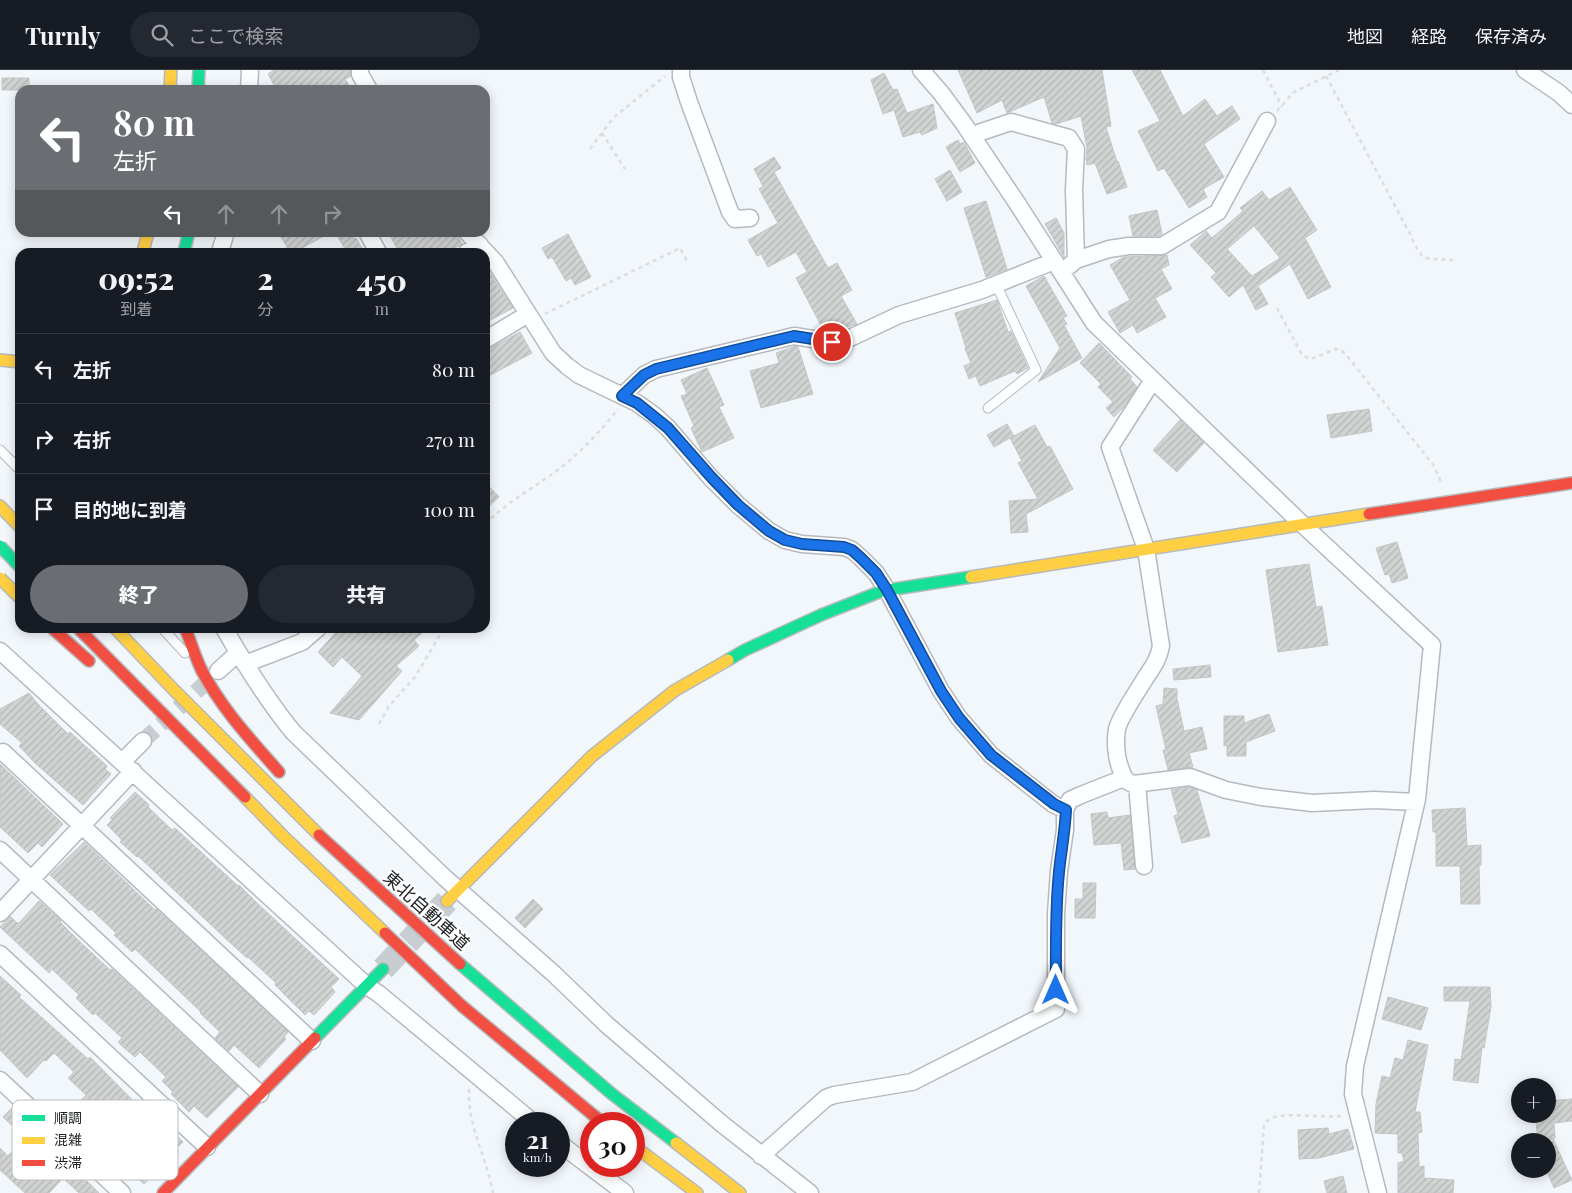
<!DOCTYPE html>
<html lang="ja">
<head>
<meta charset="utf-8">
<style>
	body { margin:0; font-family:"Playfair Display","Noto Sans JP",serif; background:#242831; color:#f1f3f6; height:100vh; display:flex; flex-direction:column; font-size:19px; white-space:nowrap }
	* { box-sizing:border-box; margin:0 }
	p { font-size:16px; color:#9ea1a6 }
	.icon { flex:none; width:28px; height:28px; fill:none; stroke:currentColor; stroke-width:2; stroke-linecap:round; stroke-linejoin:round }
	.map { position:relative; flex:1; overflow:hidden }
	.details { position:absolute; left:15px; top:178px; width:475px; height:385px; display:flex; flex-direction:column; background:#171b24; border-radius:15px; box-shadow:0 2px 12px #0003 }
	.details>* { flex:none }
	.banner { position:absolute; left:15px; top:15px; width:475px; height:152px; border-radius:15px; box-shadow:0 2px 12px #0003; background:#6a6e72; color:#fff; overflow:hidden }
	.fabs { position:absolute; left:1511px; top:1008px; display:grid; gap:10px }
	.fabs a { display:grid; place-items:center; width:45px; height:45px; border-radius:50%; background:#171b24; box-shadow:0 2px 12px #0003; font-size:25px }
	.speed { position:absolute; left:505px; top:1042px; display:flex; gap:10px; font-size:25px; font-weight:700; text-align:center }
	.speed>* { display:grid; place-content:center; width:65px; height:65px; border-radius:50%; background:#171b24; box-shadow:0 2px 12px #0003; line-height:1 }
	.speed small { font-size:12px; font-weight:400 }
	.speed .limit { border:8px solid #d22; background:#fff; color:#111 }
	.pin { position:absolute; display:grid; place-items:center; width:42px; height:42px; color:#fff; margin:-21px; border:2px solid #fff; border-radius:50%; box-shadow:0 1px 5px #0007 }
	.me { position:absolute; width:55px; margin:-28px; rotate:0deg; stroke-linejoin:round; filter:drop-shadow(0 0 4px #0008) }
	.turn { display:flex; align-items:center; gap:18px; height:105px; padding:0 15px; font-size:22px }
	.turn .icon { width:65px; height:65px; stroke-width:2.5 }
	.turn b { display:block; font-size:35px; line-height:42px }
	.lanes { display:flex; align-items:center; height:48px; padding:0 15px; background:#0003; justify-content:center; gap:25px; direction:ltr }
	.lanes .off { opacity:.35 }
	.eta { display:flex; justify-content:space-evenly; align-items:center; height:85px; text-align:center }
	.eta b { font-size:30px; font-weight:800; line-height:35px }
	.primary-button { display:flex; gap:10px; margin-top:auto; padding:10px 15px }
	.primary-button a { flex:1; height:58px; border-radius:30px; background:#6a6e72; color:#fff; font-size:20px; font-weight:800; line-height:58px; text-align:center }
	.primary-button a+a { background:#242831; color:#f1f3f6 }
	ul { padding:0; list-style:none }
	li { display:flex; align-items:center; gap:15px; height:70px; padding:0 15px; border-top:1px solid #363941 }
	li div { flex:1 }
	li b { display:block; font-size:19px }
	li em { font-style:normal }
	header { display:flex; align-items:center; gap:30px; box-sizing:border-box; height:70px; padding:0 25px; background:#171b24; border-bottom:1px solid #363941 }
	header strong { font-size:24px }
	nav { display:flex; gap:28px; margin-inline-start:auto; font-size:18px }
	.search { width:350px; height:45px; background:#242831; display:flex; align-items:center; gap:12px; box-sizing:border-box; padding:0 18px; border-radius:28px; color:#9ea1a6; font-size:19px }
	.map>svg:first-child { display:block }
	.building { fill:url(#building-hatch); stroke:#c4c5c6; fill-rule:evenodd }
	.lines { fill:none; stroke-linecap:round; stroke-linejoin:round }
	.street-tunnel { stroke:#c8cdd1; stroke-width:16; stroke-dasharray:16 8; stroke-linecap:butt }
	.secondary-tunnel { stroke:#c8cdd1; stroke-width:24; stroke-dasharray:24 12; stroke-linecap:butt }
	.lane-casing { stroke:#b6b9bd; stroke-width:11 }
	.street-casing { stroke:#b6b9bd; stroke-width:19 }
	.fast-casing { stroke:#b6b9bd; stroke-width:14 }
	.slow-casing { stroke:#b6b9bd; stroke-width:14 }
	.jam-casing { stroke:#b6b9bd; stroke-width:14 }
	.path { stroke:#dcddde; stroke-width:2.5; stroke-dasharray:4 4; stroke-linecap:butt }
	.lane { stroke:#fdfeff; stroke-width:9 }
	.street { stroke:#fdfeff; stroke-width:16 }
	.fast { stroke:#16e098; stroke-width:11 }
	.slow { stroke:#ffcf43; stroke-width:11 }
	.jam { stroke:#f24e42; stroke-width:11 }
	.fast-bridge-casing { stroke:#b6b9bd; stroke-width:14; stroke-linecap:butt }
	.slow-bridge-casing { stroke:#b6b9bd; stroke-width:14; stroke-linecap:butt }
	.fast-bridge { stroke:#16e098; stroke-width:11 }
	.slow-bridge { stroke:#ffcf43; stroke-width:11 }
	.route-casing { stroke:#114b97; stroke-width:12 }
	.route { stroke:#1a73e8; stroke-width:9 }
	.labels { text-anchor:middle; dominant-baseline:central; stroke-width:4.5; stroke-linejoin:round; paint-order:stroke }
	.street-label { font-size:18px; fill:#212427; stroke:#fff }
	.key { fill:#fff; stroke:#bcbdbe; stroke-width:1 }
	.key-label { font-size:14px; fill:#212427 }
</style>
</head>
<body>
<header>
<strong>Turnly</strong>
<div class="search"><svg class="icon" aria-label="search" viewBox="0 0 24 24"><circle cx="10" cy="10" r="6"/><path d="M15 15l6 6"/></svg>ここで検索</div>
<nav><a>地図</a><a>経路</a><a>保存済み</a></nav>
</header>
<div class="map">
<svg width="1572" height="1123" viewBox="0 0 1572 1123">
	<defs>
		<pattern id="building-hatch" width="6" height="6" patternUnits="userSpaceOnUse" patternTransform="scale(1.25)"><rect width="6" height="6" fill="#d2d3d3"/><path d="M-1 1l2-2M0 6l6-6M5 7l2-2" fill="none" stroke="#b4b5b5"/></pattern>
	</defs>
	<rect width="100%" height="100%" fill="#f2f7fc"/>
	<!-- building -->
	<path class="building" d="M274,0H350L351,6L345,9L352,20H315L312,15L304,20H277L268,4Z
		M958,0H1102L1111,56L1106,57L1117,92L1118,91L1127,117L1107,124L1095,93L1087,95L1086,89L1087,78L1081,46L1056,54L1052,53L1044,27L1007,43L1002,30L977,43Z
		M1132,0H1160L1183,46L1205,29L1217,46L1232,36L1240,49L1204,74L1224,107L1203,119L1207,127L1189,138L1164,98L1158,101L1138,61L1160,51Z
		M884,3L893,20L897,19L907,43L933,34L937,58L922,65L920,62L903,67L894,40L883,44L871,10Z
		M2,8H29V20H2Z
		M958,70L960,74L964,72L975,93L960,102L946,77Z
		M774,87L781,98L774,102L828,198L837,193L852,220L841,226L857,254L831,262L824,261L796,208L807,202L796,182L768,197L761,184L757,186L748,170L778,153L759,119L763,116L754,99Z
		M950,100L962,122L947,131L935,109Z
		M1290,117L1317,160L1305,168L1331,217L1308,229L1290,194L1258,216L1268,234L1256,240L1243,215L1229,227L1211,207L1216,203L1190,175L1206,161L1212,168L1243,141L1240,138L1262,121L1269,130ZM1254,156L1280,188L1252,206L1227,179Z
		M986,131L1007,199L986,207L964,138Z
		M1157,140L1162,164L1159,166H1133L1129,146Z
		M1056,148L1064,163V187L1045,154Z
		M278,162H331L295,182H290Z
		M335,162H351L354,169L356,168L364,182H347Z
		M388,162H455L462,174L446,182H399Z
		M568,164L591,207L575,215L571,208L566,211L552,187L548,189L542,178Z
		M1167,185L1169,195L1161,199L1172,219L1155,228L1166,247L1137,263L1133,255L1120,263L1108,242L1130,230L1110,195L1124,187Z
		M485,196L513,238L485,253Z
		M1044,206L1067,246L1063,248L1067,254L1064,255L1082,288L1038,312L1060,278L1026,216Z
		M997,230L1008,262L1011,261L1028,298L1017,304L1015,301L980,316L976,306L969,309L964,296L971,293L965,279L966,278L955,243Z
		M520,262L532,283L485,308V281Z
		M1099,273L1132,307L1130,309L1137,317L1123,338L1114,347L1106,338L1113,332L1098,317L1101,314L1080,293Z
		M796,276L798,277L813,324L761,338L750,301L779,293L776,283Z
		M707,298L724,335L719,337L734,368L702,382L691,358L694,356L681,326L687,324L681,310Z
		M1369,339L1372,361L1331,368L1327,345Z
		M1180,350L1204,373L1177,402L1153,380Z
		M1007,354L1014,366L1035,355L1047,377L1050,376L1073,419L1026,444L1028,462L1011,463L1009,431L1038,429L1018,393L1022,391L1010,368L994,377L987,365Z
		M485,412L499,427L485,440Z
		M1397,472L1408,508L1392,513L1389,504L1385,505L1376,478Z
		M1309,494L1316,537L1322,536L1328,575L1278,582L1266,500Z
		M340,558H428L414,570L419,576L396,596L402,601L359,650L330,643L362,606L342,587L333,597L318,582Z
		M1210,595L1211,607L1174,610L1173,599Z
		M1164,618L1177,619V629L1184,661L1202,657L1207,679L1189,683L1193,697L1168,700L1163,680H1166L1156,636L1163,634Z
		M29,623L37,633L68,664L70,662L107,696L105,699L111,704L83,735L36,694L19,676L22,673L0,654V639Z
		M1269,644L1275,661L1246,672V686H1227V675L1224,676V646H1244V653Z
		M0,694L63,754L42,777L38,773L28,783L0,757Z
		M1189,717L1197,720L1210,766L1182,773L1174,746L1178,744L1171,720Z
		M135,722L149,735L148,737L172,760L175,758L238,816L239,815L258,834L339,909L331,917L335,922L314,945L309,941L305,945L275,915L276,913L248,887L247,888L225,868L138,786L137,787L120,772L122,770L107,755L112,750L110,748Z
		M1465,738L1467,776L1481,775V795L1479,796L1480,834H1461L1460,796H1436V762H1433L1432,740Z
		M1107,742L1108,748L1130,745L1135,799L1124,800L1121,773L1094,775L1091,744Z
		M84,772L155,840L156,839L288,962L284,967L286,969L259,998L234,975L229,981L215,968L220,962L200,943L201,942L135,879L132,882L114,865L116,863L91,839L89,841L50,805Z
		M1083,813H1096L1095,848H1075V829H1083Z
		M533,829L543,839L525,858L515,848Z
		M39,831L61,851L60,852L77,869L110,900L112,899L238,1017L207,1048L194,1036L189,1042L171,1024L173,1022L162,1011L166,1007L140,982L135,987L123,977L118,972L122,968L95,943L93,945L76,928L79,925L52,899L49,903L0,857L10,846L17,853H19Z
		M0,906L21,925L19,927L88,989L90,987L165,1063L169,1058L183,1072L176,1079L179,1082L170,1092L167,1089L144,1114L95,1068L86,1076L78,1068L84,1061L67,1045L86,1025L68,1008L74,1002L54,983L46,991L44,990L27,1008L0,980Z
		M1444,917H1490L1491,937L1484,978L1482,977L1478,1013L1453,1010L1455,989L1461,990L1470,931H1444Z
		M1388,927L1428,938L1421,960L1382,949Z
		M1408,970L1428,975L1415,1042H1420L1422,1062L1418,1063L1419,1097L1424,1096V1108L1454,1110L1453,1123H1398V1093L1404,1091L1402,1083H1398V1064L1375,1063L1376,1034L1382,1006L1390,1008L1395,988L1403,990Z
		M1572,1029V1051L1554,1053L1555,1068L1553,1069L1572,1110L1554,1118L1548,1104V1069L1538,1070L1535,1044H1548V1031Z
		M14,1036L29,1051L19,1062L3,1047Z
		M1328,1058L1329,1064L1348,1059L1354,1079L1319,1088L1299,1089L1298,1060Z
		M32,1059L60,1085L64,1083L73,1091L76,1094L73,1097L99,1123H79L63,1108L49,1123H25L0,1100V1078L8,1086Z
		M1343,1106L1347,1123H1327L1324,1111Z"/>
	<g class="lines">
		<!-- street-tunnel -->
		<path class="street-tunnel" d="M143,671L213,606"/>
		<!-- secondary-tunnel -->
		<path class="secondary-tunnel" d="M383,899L447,831"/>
		<!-- lane casing -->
		<g class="lane-casing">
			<path id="lane" d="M988,338L1036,300L996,214
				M0,380L20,400
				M162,558L185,583"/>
		</g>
		<!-- street casing -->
		<g class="street-casing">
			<path id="street" d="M360,0V4L369,20
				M681,0V7L689,32L730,142L735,149L750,148
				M921,0L941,23L964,54L1017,133L1094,253L1302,454L1432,575L1417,729L1355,996L1353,1024L1378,1123
				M1525,0L1559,23L1572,35
				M249,20L250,0
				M972,66L981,62L1011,52L1069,68L1076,79L1074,120L1076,190L1069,196
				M367,162L378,182
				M467,162L496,193L553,283L567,296L579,305L637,333L655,346L668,358L711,408L738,435L769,461L785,470L802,474L844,477L852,480L861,488L876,503L887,520L941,621L959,648L991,685L1053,734L1065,740
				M220,182L226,162
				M467,182L480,175
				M1076,190L1109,179L1129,176H1162L1218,142L1267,51
				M485,270L528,244
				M1153,310L1110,377L1146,479L1161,576C1159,588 1153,597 1146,607C1139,619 1120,646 1117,659C1115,670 1116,687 1120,697C1123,706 1125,712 1134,714L1190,707L1226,720L1261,727L1312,733L1374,730L1416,732
				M622,326L644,305L656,299L794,266L832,272L850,268L899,245L982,220L1054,191
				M224,558C245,595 266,629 293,662L445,808L554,904L606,954L722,1054L810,1123
				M0,581L367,916L379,924L535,1054
				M245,594L302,572L318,558
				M218,601L238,583
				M3,682L312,971
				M122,692L143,671
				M1137,714L1144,796
				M0,780L260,1024
				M0,843L133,701
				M0,884L207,1077
				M0,1010L122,1123
				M559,1073L625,1123
				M761,1086L826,1028L834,1025L912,1012L1056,939V844L1059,801L1065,760V740L1070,730L1081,725L1124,708"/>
		</g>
		<!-- fast casing -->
		<g class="fast-casing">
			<path id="fast" d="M198,20L199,0
				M184,182L189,162
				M728,590L745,580L821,545L882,521L971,507
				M460,894L612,1024L676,1073
				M315,968L383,899"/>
		</g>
		<!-- slow casing -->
		<g class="slow-casing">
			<path id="slow" d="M170,20L171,0
				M143,182L148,162
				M0,290L20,292
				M0,436L20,457
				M971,507L1369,444
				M115,558L174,620L319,765
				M245,727L283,766L385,863
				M447,831L592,686L674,621L728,590
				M676,1073L740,1123
				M634,1076L697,1123"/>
		</g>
		<!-- jam casing -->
		<g class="jam-casing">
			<path id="jam" d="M1369,444L1572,413
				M52,558L89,591
				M78,558L245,727
				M185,558C191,572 195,587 202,601C222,639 251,670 279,702
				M319,765L460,894
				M385,863L462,936L604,1054
				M163,1123L315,968"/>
		</g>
		<!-- path -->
		<path class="path" d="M1263,0L1282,37
			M1326,6L1410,164C1423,193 1422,188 1453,190
			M1277,41L1294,22L1339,0
			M602,63L625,99
			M590,79L613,48L665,6
			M1277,238L1302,285L1311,289L1336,279L1342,281L1348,287L1434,396L1442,414
			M545,244L680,178L688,193
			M485,454C508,431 537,416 562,397C582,380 602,360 618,339
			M379,654L389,636L415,607L444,558
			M469,1019C467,1056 487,1088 493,1123
			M1259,1123L1264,1056C1266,1053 1268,1049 1272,1048C1283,1042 1325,1048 1342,1046"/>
		<!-- lane -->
		<use href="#lane" class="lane"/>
		<!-- street -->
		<use href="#street" class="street"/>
		<!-- fast -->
		<use href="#fast" class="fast"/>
		<!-- slow -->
		<use href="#slow" class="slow"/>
		<!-- jam -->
		<use href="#jam" class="jam"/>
		<!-- fast-bridge casing -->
		<g class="fast-bridge-casing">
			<path id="fast-bridge" d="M0,476L20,497"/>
		</g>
		<!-- slow-bridge casing -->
		<g class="slow-bridge-casing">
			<path id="slow-bridge" d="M0,508L20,528"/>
		</g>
		<!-- fast-bridge -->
		<use href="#fast-bridge" class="fast-bridge"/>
		<!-- slow-bridge -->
		<use href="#slow-bridge" class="slow-bridge"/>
	</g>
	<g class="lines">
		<!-- route casing -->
		<g class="route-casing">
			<path id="route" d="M832,272L794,266L656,299L644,305L622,326L637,333L668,358L712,408L738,435L769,461L785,470L802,474L844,477L852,480L861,488L876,503L887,520L941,621L959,648L991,685L1054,734L1066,740C1065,761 1061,782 1059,802C1055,841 1056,881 1056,920"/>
		</g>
		<!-- route -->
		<use href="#route" class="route"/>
	</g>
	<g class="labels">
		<!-- street labels -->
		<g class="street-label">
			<text transform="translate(427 840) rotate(42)">東北自動車道</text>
		</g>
	</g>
	<!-- legend -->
	<rect x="12" y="1030" width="166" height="80" rx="8" class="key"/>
	<rect x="22" y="1045" width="23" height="6" fill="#16e098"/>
	<rect x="22" y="1067" width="23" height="7" fill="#ffcf43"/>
	<rect x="22" y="1090" width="23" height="6" fill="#f24e42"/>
	<g class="key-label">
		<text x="54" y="1053">順調</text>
		<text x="54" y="1075">混雑</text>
		<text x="54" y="1098">渋滞</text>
	</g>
</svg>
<div class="fabs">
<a>+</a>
<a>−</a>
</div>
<div class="speed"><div>21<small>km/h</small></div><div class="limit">30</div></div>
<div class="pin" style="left:832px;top:272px;background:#d93025"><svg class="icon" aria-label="arrive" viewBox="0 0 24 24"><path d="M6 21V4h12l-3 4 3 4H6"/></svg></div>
<svg class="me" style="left:1056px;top:920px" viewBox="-20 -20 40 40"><path d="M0-17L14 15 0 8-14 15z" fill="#1a73e8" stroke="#fff" stroke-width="4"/></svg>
<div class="banner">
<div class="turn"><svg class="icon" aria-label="left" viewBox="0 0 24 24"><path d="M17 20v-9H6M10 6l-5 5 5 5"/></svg><div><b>80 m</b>左折</div></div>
<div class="lanes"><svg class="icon" aria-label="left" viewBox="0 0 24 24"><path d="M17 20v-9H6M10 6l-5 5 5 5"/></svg><svg class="icon off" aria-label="ahead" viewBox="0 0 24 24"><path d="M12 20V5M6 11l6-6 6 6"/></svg><svg class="icon off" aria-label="ahead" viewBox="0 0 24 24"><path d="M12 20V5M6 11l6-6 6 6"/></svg><svg class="icon off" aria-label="right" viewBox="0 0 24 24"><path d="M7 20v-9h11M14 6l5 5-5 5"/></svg></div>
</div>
<section class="details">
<div class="eta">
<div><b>09:52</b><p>到着</p></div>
<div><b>2</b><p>分</p></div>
<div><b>450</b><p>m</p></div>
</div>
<ul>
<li><svg class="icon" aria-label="left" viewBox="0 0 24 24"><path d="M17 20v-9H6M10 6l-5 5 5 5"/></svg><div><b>左折</b></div><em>80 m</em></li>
<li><svg class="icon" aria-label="right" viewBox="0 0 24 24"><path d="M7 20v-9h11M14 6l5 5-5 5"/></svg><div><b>右折</b></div><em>270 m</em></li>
<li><svg class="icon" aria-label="arrive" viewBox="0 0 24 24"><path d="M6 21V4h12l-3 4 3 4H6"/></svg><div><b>目的地に到着</b></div><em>100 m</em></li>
</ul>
<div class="primary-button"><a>終了</a><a>共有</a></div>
</section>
</div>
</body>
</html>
